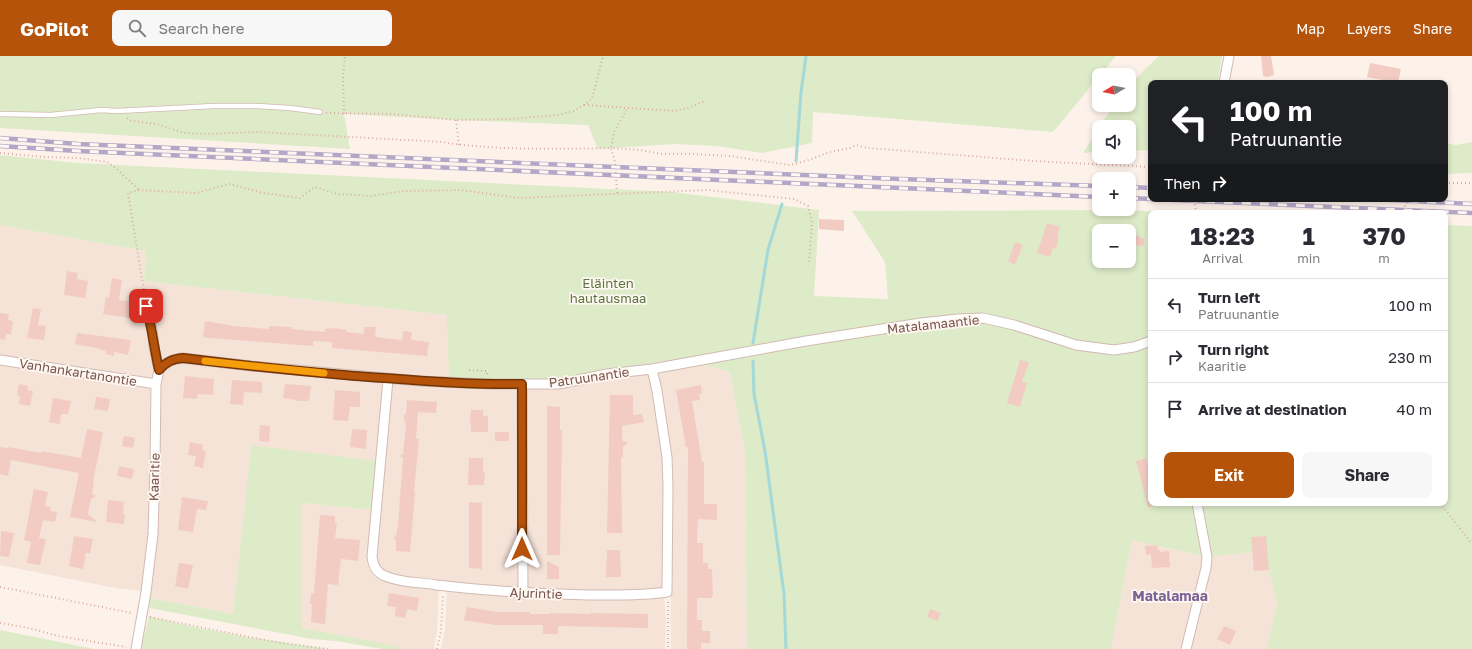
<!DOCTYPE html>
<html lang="en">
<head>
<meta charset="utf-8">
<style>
	body { margin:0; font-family:"Golos Text",sans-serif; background:#f7f7f7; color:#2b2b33; height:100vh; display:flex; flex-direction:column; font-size:15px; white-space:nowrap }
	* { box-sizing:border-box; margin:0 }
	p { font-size:13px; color:#7c7c81 }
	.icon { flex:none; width:22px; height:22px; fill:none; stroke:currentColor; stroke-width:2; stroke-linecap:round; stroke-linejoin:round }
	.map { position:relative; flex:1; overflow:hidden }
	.side { position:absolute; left:1148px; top:154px; width:300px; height:296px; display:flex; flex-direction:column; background:#fff; border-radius:8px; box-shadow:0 2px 6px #0003 }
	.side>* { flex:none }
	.guide { position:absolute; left:1148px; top:24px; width:300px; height:122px; border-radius:8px; box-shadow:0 2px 6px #0003; background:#202124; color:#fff; overflow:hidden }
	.needle { width:26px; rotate:260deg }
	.buttons { position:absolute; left:1092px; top:12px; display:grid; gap:8px }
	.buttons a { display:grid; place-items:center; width:44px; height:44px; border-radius:8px; background:#fff; box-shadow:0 2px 6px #0003; font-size:20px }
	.pin { position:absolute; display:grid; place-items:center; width:34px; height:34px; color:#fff; margin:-17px; border-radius:8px; box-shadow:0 2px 6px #0006 }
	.me { position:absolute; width:44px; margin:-22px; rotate:0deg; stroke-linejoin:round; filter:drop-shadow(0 0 3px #0008) }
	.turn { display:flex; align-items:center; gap:14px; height:84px; padding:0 16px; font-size:18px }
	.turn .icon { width:52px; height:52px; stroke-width:2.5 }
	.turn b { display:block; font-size:28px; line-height:34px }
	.then { display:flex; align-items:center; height:38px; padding:0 16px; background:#0003; gap:8px; font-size:15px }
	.eta { display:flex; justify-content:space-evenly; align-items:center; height:68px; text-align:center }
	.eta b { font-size:24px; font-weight:700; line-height:28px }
	.button { display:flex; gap:8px; margin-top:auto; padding:8px 16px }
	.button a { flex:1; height:46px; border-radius:8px; background:#b45309; color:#fff; font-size:16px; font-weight:700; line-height:46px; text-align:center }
	.button a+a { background:#f7f7f7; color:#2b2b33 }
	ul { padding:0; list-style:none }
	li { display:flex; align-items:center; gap:12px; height:52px; padding:0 16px; border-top:1px solid #e1e1e2 }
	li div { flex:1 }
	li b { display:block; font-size:15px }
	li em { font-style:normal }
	header { display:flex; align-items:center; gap:24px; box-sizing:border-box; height:56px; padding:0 20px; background:#b45309; color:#fff }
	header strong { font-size:19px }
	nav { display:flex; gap:22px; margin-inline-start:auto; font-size:14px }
	.search { width:280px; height:36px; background:#f7f7f7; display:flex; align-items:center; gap:10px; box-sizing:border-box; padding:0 14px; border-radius:8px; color:#7c7c81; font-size:15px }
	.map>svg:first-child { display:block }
	.residential { fill:#f5e3d8 }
	.green { fill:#ddebc8; fill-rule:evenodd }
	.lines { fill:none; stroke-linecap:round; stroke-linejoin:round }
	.stream { stroke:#a4d9d7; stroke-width:3 }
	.building { fill:#f2ccc2 }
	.lane-casing { stroke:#d2bab2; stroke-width:6 }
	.street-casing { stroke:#d2bab2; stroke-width:11 }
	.path { stroke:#d8aea4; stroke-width:2; stroke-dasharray:1 3; stroke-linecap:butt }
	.lane { stroke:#fff; stroke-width:4.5 }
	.street { stroke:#fff; stroke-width:9 }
	.rail-casing { stroke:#b3a7c8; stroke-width:4.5 }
	.rail { stroke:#fff7f1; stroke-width:3; stroke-dasharray:9; stroke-linecap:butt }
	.route-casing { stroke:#753606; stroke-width:10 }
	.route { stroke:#b45309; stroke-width:7 }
	.slow { stroke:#f59e0b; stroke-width:7 }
	.labels { text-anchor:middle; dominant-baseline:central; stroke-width:3.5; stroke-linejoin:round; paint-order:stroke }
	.park-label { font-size:13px; fill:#5c7841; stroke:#fff7f1 }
	.street-label { font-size:13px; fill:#78544c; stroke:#fff7f1 }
	.neighbourhood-label { font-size:14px; font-weight:bold; fill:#7b6594; stroke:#fff7f1 }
</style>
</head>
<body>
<header>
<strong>GoPilot</strong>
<div class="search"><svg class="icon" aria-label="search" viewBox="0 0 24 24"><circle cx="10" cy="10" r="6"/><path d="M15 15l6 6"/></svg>Search here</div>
<nav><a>Map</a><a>Layers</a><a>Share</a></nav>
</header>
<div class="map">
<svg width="1472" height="593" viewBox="0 0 1472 593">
	<rect width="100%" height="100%" fill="#fdf2ea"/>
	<!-- residential -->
	<path class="residential" d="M0,169L146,195L144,225L448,259L449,322L250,307L160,306L157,273L150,247L145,246L156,313L153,325L0,300Z
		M183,306L383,326L376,405L251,390L233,558L150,542L158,478L160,328L163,316L167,312L176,307Z
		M698,307L730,316L745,398L747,593H671L670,482L655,315Z
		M0,309L150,332L151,409L148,478L141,535L115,532L0,509Z
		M649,316L664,402L663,534H526L525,331Z
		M391,326L518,331L519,534L395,520L386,517L380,512L376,500Z
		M302,447L373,454L375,517L439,532L437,575L434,593H404L383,587L302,572Z
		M1132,484L1207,501L1264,495L1277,548L1266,593H1111Z
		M447,533L664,540L666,562L665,593H441L445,575Z"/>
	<!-- green -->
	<path class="green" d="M0,0H1116L1053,76L813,56L812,87L762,97L717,90L674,88L598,93L588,69L456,64L344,58L350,93L0,72Z
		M1159,0H1222L1218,27H1151V94L1129,95V71H1099V96L1083,97L1104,63L1115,49H1129V32L1143,15Z
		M1472,86V117L1445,118V87L1456,89Z
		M0,99L78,107L672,136L819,154L814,240L888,243L885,206L852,155L1129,154L1172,157H1151V447H1445V169L1472,170V593H1266L1277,548L1264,495L1207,501L1132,484L1111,593H747L745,398L730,316L698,307L652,309L559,323L490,325L449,322L447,259L144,225L146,195L0,169ZM1099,175H1129V205H1099Z
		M251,389L376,405L373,454L302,447V572L383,587L404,593H382L336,585L312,583L149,552L150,542L233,558Z
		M149,560C207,576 268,584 328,593H141Z
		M0,574L94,593H0Z"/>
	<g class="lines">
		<!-- stream -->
		<path class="stream" d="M796,105L801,36L806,0
			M753,287L768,194L782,148
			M753,305L754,338L765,395L784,538L786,593"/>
	</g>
	<!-- building -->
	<path class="building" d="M1261,0H1271L1274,19L1268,21L1263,20Z
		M1370,7L1401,13L1398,27L1367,21Z
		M819,163L844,164V175L819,173Z
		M1047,167L1060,171L1057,180L1059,181L1056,193L1053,192L1050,201L1037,197Z
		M1129,176L1145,183L1143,191L1129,186Z
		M1015,186L1023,189L1015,209L1008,205Z
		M67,215L78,217L77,223L88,225L85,242L64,239Z
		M112,222L122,224L119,244L139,247L136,263L103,258L106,241L109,242Z
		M33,252L41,253L38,269L46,270L44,284L27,282Z
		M0,257L9,258L8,264L13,265L11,278H6L5,284L0,283Z
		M205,265L234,270L269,273V270L292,271L291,273L325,276V273L334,272L347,274L346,276L364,278V271H376L375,281L402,284L403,275L412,276L411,284L429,286L427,300L332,292V286L313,285V290L209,282L203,281Z
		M77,277L131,284L128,299L114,296V300L106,298V295L101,294V293L75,288Z
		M1020,304L1029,306L1022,326L1027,327L1020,351L1007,347Z
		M185,320L214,323L213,339L198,338L197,343L183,342Z
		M232,324L262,326V337L244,336L243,349L230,348Z
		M19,328L28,330L27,334L33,335L30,350L19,348L20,340H17Z
		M285,328L311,330L309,345H297L296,344L283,342Z
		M701,329L702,338H699L700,344L692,345L702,406H704V448H717V464L698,463L697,487H703V507H708V513H712L713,537L712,542H697V564H702V575H710V587H701V593H687L688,391H686L676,334Z
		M335,334L360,336V351H350L348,365L333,364Z
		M610,339H633V359L642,358L644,366L622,370V384L628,387L623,390V401H621L622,477H607Z
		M96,341L110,343L108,355L94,353Z
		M53,342L71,345L68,358H61L60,368L49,366Z
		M407,344L437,346L436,357L418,356L416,383H419L414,436L415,437L410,496L396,495V485L393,482L396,480L398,469L403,402L400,400L403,398L406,371L405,366L404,364V359L406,358Z
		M547,350L560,351V374H562L560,499H547Z
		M471,354H483V360H488V376H471L470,359H471Z
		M260,369L270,370L269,386L259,385Z
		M87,373L103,376L93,426H94L92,438L96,440L91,443L88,458L97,466L70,461L79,417L11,404L8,420L0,418V391L8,392V391L41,397V395L81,402Z
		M352,373L367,374L366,393L350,391Z
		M495,376H509V385H495Z
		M124,380L135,382L133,392L122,390Z
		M190,386L203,389L202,394L206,395L203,412L194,410L196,400L188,399Z
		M469,402H483V415L485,416L484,429H468Z
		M1146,402L1148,411H1151V451H1148L1136,405Z
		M119,410L134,413L132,423L117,420Z
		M34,433L48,436L45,450L51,451L50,455L57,456L55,466L43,464L39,482L46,483L40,509L27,507L31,486L24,484Z
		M182,441L208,445L206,454L197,453L193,476L178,474Z
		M108,444L124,446L123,458H125L124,468L106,466Z
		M469,446L482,447V513L469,512Z
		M320,459L335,460V467H337L335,482L360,484L358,505L341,503L338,529L328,528L325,568L311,566L312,548H310L311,537H314Z
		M1,475L14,477L9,501L0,500Z
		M74,480L93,483L90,497H86L83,513L69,510Z
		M1266,480L1269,514L1254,515L1251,481Z
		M1157,489L1158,494H1160V496L1169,495L1170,511L1152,512L1151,498L1146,499L1145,490Z
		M607,494H620L621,521H606Z
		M547,505L559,511V523H547Z
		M179,507L193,509L188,533L175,530Z
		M389,537L419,542L417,555L407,553L405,562L395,560L396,551L387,550Z
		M467,551L497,556H530V558H550V557L590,558V557L648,558V572L558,570V578H543V569H495L464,564Z
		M930,553L941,557L937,565L927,561Z
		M1224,570L1236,575L1230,589L1217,583Z"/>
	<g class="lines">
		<!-- lane casing -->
		<g class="lane-casing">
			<path id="lane" d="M0,58L51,59L101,54L117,55L214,50H257L290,52L320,56"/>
		</g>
		<!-- street casing -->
		<g class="street-casing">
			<path id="street" d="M1224,27L1229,0
				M0,304L156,328
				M159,314C166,306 172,303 183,302L251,310L420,325L488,328H559L607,318L652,313L806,285L921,267L958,263L983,262L1014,269L1076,289L1099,292L1114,294L1134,291L1151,285
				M388,323L372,501C373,509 377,517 385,520C400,527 420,526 436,529C487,535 537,538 588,539C614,539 641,540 667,536L668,431L667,401L657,335L652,313
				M522,328L523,538
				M136,593L146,536L153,478L155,410L156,328L159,314L154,291L152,273L146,250
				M1186,593L1206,512L1207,501L1197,447"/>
		</g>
		<!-- path -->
		<path class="path" d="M584,49L675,55L688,52L705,45
			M326,57L391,58L456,64L512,63L557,59L574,55L584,49L592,43L603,0
			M344,58L343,19L345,0
			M127,62L132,65L157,68L184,77L206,78L258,76L443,86C462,90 481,90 501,92C538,93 574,93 611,92L614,76L627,53
			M456,64L459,89
			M0,97L45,101L78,102L107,106L117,113L139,134
			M1445,127H1472
			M617,137L615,106L611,92L640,94L662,98H693L730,100L790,109L806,105L830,96L850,92L856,89L868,92L1033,105L1151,111
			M1196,157L1195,148L1201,143
			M1400,157L1410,143
			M145,241L128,137L139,134L196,137L230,128L263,137L300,142L315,131L337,138L371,140L404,135L461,134L519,142L707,134L794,143L808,150L812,166L809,209
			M469,314L487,315V319
			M1440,447L1472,488
			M0,531L132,557
			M668,546V593
			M150,561L275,586L328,593
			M0,567L29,572L58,580L126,591
			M437,593L441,575L443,539"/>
		<!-- lane -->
		<use href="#lane" class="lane"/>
		<!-- street -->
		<use href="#street" class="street"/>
		<!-- rail casing -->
		<g class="rail-casing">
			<path id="rail" d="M0,82L78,88L873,122L1099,130
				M0,90L78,95L1099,141
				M1129,131L1151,132
				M1129,142L1151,143
				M1152,143L1472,157
				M1373,143L1472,148"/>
		</g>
		<!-- rail -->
		<use href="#rail" class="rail"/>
	</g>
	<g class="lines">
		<!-- route casing -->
		<g class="route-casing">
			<path id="route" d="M146,250C152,271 154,292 159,314C166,306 172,303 183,302C240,309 297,315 355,320C411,324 466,329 522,328V493"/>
		</g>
		<!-- route -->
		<use href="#route" class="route"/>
		<!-- slow -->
		<path class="slow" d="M205,305L324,317"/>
	</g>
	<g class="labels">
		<!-- park labels -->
		<g class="park-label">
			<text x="608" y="227">Eläinten<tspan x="608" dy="15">hautausmaa</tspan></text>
		</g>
		<!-- street labels -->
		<g class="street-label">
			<text transform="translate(933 268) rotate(-6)">Matalamaantie</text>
			<text transform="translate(78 316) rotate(9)">Vanhankartanontie</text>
			<text transform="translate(589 321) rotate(-8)">Patruunantie</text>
			<text transform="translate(154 421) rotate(-88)">Kaaritie</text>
			<text transform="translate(536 537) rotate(2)">Ajurintie</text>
		</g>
		<!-- neighbourhood labels -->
		<g class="neighbourhood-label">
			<text x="1170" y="539">Matalamaa</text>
		</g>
	</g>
</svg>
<div class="buttons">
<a><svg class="needle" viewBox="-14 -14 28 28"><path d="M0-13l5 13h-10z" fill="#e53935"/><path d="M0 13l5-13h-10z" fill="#7c7c81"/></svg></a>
<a><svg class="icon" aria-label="sound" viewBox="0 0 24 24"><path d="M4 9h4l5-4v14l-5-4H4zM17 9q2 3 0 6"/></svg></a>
<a>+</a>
<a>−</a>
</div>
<div class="pin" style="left:146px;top:250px;background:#d93025"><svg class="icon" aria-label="arrive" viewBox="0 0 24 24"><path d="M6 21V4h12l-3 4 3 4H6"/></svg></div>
<svg class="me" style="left:522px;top:493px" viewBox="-20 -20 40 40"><path d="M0-17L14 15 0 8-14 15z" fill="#b45309" stroke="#fff" stroke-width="4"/></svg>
<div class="guide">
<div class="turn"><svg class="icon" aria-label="left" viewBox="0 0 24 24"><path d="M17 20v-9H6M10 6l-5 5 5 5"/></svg><div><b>100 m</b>Patruunantie</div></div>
<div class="then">Then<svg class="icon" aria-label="right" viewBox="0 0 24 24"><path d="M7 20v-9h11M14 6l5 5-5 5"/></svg></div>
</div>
<section class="side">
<div class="eta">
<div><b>18:23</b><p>Arrival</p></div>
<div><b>1</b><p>min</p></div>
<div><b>370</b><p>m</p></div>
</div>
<ul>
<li><svg class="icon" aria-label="left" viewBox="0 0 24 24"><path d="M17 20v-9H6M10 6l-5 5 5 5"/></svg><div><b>Turn left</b><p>Patruunantie</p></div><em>100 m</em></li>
<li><svg class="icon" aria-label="right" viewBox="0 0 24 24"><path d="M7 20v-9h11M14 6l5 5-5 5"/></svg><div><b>Turn right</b><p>Kaaritie</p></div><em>230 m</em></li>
<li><svg class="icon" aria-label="arrive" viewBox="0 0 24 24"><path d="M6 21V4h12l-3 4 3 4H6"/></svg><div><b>Arrive at destination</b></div><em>40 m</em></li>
</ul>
<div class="button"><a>Exit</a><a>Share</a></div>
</section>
</div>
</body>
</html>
